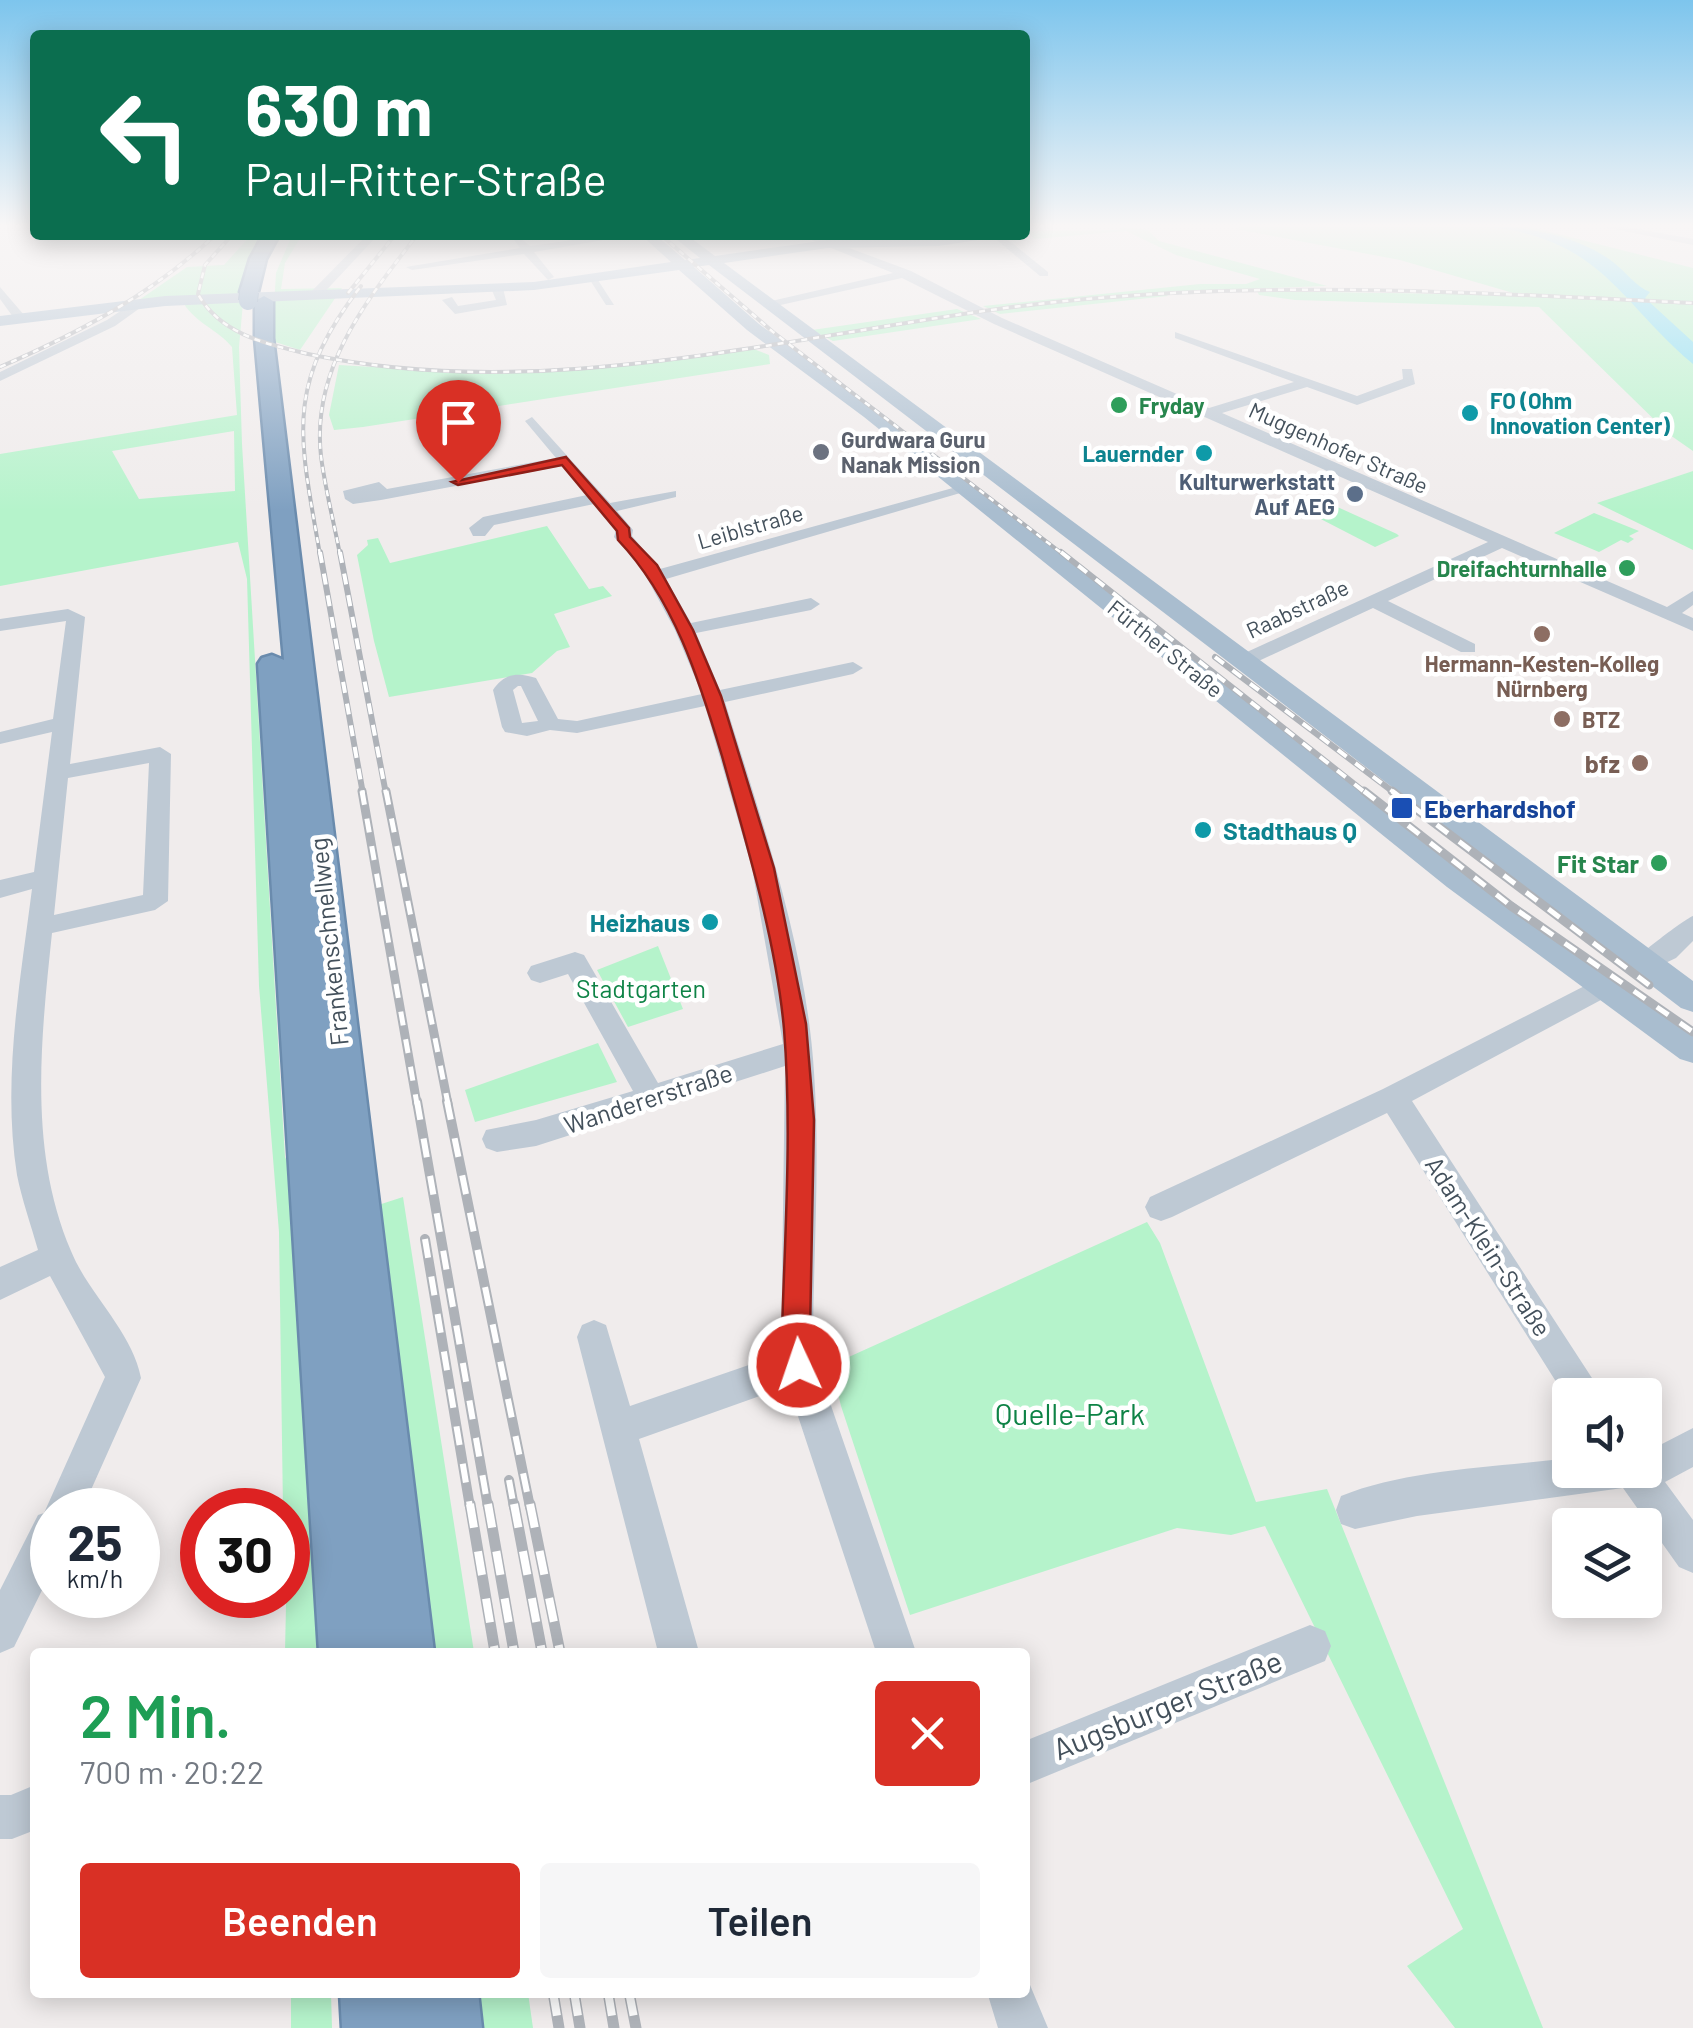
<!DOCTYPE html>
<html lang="de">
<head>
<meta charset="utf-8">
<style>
	body { margin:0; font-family:Barlow,sans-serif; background:#f6f6f7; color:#1f2937; height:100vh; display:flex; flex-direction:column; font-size:38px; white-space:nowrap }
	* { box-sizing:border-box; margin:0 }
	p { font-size:32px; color:#747a83 }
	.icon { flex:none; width:55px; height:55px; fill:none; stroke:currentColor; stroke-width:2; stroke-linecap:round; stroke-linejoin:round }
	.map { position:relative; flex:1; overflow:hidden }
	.side { position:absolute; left:30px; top:1648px; width:1000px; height:350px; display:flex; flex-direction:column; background:#fff; border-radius:10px; box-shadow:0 5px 25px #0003 }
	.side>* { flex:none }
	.banner { position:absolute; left:30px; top:30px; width:1000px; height:210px; border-radius:10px; box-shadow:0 5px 25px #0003; background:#0b6e4f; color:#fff; overflow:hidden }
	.fabs { position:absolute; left:1552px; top:1378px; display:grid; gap:20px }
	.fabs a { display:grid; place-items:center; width:110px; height:110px; border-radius:10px; background:#fff; box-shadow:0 5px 25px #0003; font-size:50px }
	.speed { position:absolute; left:30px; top:1488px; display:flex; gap:20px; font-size:50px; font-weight:700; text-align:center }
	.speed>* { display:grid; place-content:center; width:130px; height:130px; border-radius:50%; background:#fff; box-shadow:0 5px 25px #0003; line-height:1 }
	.speed small { font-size:25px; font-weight:400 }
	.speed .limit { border:15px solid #d22; background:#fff; color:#111 }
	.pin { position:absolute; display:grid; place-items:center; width:85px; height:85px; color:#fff; margin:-102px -42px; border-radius:50% 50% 50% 0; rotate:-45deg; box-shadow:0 0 10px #0007 }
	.pin .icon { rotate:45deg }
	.me { position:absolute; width:110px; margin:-55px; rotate:357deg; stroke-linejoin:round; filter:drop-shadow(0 0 8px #0008) }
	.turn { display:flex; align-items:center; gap:35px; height:210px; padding:0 50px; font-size:45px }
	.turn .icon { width:130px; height:130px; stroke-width:2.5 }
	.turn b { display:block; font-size:70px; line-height:85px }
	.round { display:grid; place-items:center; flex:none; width:105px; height:105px; border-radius:10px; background:#f6f6f7 }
	.summary { display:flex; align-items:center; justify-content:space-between; height:170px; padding:0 50px }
	h1 { font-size:60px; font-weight:600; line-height:75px; color:#1e9e55 }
	.button { display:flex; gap:20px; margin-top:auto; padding:20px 50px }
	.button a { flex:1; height:115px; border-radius:10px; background:#d93025; color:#fff; font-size:40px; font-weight:600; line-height:115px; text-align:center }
	.button a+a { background:#f6f6f7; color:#1f2937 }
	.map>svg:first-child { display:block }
	.green { fill:#b5f3cb; fill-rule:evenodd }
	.water { fill:#7edef4 }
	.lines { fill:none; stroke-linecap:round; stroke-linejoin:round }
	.highway-casing { stroke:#6a8bad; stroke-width:5 }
	.minor { fill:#bec9d4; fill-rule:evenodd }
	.major { fill:#a9bdcf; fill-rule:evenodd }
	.highway { fill:#7fa0c1; fill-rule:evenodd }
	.rail-far4-casing { stroke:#aeb2b8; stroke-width:4 }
	.rail-far3-casing { stroke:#aeb2b8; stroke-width:6 }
	.rail-far2-casing { stroke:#aeb2b8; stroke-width:9 }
	.rail-far1-casing { stroke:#aeb2b8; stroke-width:10 }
	.rail-casing { stroke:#aeb2b8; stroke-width:11 }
	.rail-far4 { stroke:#fff; stroke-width:2.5; stroke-dasharray:6; stroke-linecap:butt }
	.rail-far3 { stroke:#fff; stroke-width:4; stroke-dasharray:11; stroke-linecap:butt }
	.rail-far2 { stroke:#fff; stroke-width:5; stroke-dasharray:14; stroke-linecap:butt }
	.rail-far1 { stroke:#fff; stroke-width:6; stroke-dasharray:19; stroke-linecap:butt }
	.rail { stroke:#fff; stroke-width:8; stroke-dasharray:24; stroke-linecap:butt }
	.highway-bridge-casing { stroke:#6a8bad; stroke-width:20; stroke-linecap:butt }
	.highway-bridge { stroke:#7fa0c1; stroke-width:18 }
	.route { fill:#d93025; stroke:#8d1f18; stroke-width:2.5 }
	.leisure-dot { fill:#2e9e5b; stroke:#fff; stroke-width:4 }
	.culture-dot { fill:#0f9aa8; stroke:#fff; stroke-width:4 }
	.worship-dot { fill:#6b7280; stroke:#fff; stroke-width:4 }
	.service-dot { fill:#5c6f8a; stroke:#fff; stroke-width:4 }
	.education-dot { fill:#8d6e63; stroke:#fff; stroke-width:4 }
	.transit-dot { fill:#1a4fb4; stroke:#fff; stroke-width:4 }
	.labels { text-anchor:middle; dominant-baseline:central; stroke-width:9; stroke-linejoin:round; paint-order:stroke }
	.far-culture-label { font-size:22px; font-weight:bold; fill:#0d838f; stroke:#fff; text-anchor:start }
	.far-leisure-label { font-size:22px; font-weight:bold; fill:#27864d; stroke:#fff; text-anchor:start }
	.far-worship-label { font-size:22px; font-weight:bold; fill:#5b616d; stroke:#fff; text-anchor:start }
	.far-street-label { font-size:22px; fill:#43505b; stroke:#fff }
	.far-service-label { font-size:22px; font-weight:bold; fill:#4e5e75; stroke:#fff; text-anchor:end }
	.far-education-label { font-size:22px; font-weight:bold; fill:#785e54; stroke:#fff }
	.education-label { font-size:25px; font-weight:bold; fill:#785e54; stroke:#fff; text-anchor:end }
	.transit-label { font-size:25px; font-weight:bold; fill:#164399; stroke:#fff; text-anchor:start }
	.culture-label { font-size:25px; font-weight:bold; fill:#0d838f; stroke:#fff; text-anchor:start }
	.leisure-label { font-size:25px; font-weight:bold; fill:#27864d; stroke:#fff; text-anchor:end }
	.street-label { font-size:25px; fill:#43505b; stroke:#fff }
	.park-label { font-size:25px; fill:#0e8346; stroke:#fff }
	.near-park-label { font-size:30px; fill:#0e8346; stroke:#fff }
	.near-street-label { font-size:30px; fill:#43505b; stroke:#fff }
</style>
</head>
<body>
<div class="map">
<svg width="1693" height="2028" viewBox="0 0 1693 2028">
	<rect width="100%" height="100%" fill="#f0ecec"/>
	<!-- green -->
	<path class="green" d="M1122,227L1148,230L1159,241L1327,286L1162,292L1168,296L1000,314L983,306L1200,284H1246L1260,279L1176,255L1126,231L1034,239L1027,231L1120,230Z
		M1239,227H1530L1693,268V451L1670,435L1539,307L1295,300L1259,295L1257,291L1520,295L1400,260L1236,229Z
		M251,235H264L245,270L240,291L244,292L239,347L242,444L285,1157L299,1186L315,1440L321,1652H285L288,1510H283L279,1232L259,986L247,579L238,542L0,586V454L237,415L232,347C218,330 196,323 184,304L126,309L187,267L224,265ZM234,431L235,491L139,499L112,451Z
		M292,235H302L285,263L281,289L342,288L300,350L272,341L276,273Z
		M957,309L981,319L833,341L812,330Z
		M751,348L769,355L770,364L363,427L334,430L329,415L339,365L492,374L658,361Z
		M1693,471V550L1597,503Z
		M1333,505L1397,534L1399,536L1375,547L1311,514Z
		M1594,513L1639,531L1629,536L1634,539L1628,543L1621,540L1599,552L1554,533Z
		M547,526L589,589L603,586L612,596L554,614L570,647L557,651L532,673L389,697L374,641L357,555L368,545L367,540L378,538L390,563Z
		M658,946L683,1009L628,1027L597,970Z
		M598,1043L617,1082L475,1122L465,1090Z
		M403,1197L474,1652H435L369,1208Z
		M1147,1222L1160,1243L1256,1502L1327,1489L1543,2028H1455L1407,1966L1463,1929L1265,1526L1231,1535L1177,1528L910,1615L841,1406L831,1365Z
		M291,1993H331L332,2028H291Z
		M479,1993H528L533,2028H484Z"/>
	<!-- water -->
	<path class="water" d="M1493,227C1534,227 1581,238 1613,262C1626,272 1635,286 1650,292L1645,298L1693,342V364C1619,302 1604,242 1493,227Z"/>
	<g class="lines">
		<!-- highway casing -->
		<g class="highway-casing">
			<path id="highway" d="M263,235H279L266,259L258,292L243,296L240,292L250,259Z
				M264,296L273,301V338L434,1652H319L258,664L262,658L272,655L284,660L255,338V301Z
				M340,1992H478L482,2028H342Z"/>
		</g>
		<!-- minor -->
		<path class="minor" d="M1604,227H1627L1693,239V245Z
			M367,235H378L319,298H311V292Z
			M607,235H633L534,252L554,277L548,280L524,254L412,270L406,267L520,248L514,240L519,237L530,246Z
			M799,235H814L911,271L1002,318L1209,408L1294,382L1175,338V332L1357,396L1403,379L1402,369H1412L1415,384L1357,405L1307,387L1222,413L1667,607L1693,591V605L1682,613L1693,618V631L1502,548L1388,601L1475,644V652H1461L1373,608L1250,665H1236V657L1488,542L994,324L902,278L767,308V302L893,273Z
			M1002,235L1048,272V276H1040L992,236Z
			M588,277H596L614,305H606Z
			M497,284L503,288L507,305L455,314L442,300L452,297L458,306L496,300L491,288Z
			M0,287L24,315V321H16L0,299Z
			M137,300L147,303L115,326L0,381V372L107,320Z
			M532,417L610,503L676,491V497L617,511L633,530L632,536L660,569L960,486L974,489L666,579L691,623L811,598L820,604L811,610L696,633L720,690L853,662L863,668L853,674L725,702C762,822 806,946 814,1072C820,1158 814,1246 813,1332L817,1365L916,1652H876L788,1386L639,1439L699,1652H658L577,1337L582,1325L594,1320L606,1325L630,1406L781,1354L785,1066L536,1146L497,1152L486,1148L482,1139L486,1130L536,1120L633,1091L568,974L540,983L531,980L527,973L531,966L575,952L584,955L658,1083L783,1044L752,868L705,706L577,733L550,730L527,736L505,732L502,727L493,690C504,673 518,672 536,678L558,719L577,721L702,694L675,630L641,567L614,537L616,530L594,504L494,525L485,536H473L469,528L483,517L587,495L562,466L381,500L353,504L345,499L343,491L379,482L387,489L556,458L525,421ZM518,686H521L538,721L522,723L513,690Z
			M68,609L85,617L70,764L160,747L171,754L168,901L155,910L52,933C41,1038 28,1151 71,1251C89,1295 132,1331 141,1378L82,1510H52V1570L14,1647L0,1653V1590L38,1515L44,1513L105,1377L50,1276L0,1300V1267L38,1250C31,1225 22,1200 17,1175C2,1080 20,983 32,889L0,898V880L34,872L52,732L0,744V732L53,719L66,621L0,631V619ZM149,763L143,895L54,915L68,778Z
			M1693,916V941L1676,958L1644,973L1635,970L1631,963C1634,958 1686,918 1693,916Z
			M1604,976L1614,979L1617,986L1614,993L1412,1101L1603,1395H1570V1404L1387,1113L1172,1217L1161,1221L1150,1217L1145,1207L1150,1197L1383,1089Z
			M1693,1428V1467L1665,1482L1693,1520V1573L1679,1567L1623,1488L1417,1516L1355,1529L1341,1524L1336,1510L1341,1496C1407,1469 1499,1467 1570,1458V1470H1645V1447L1660,1445Z
			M1310,1625L1325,1631L1331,1646L1325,1661L1025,1785V1741Z
			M35,1785V1830L12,1839H0V1795H11Z
			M1025,1973L1048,2028H998L987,1992H1025Z"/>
		<!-- major -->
		<path class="major" d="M641,235H656L685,260L700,258L671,235H687L715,256L827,240L1011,235L939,246L827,248L724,263L1693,981V1012L1681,1008L709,265L694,267L759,324L876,409L1469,871L1693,1030V1063L1680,1059L1447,887L864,417L747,330L679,270L534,290L165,306L0,326V316L165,296L534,282L671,262Z"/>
		<!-- highway -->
		<use href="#highway" class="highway"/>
		<!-- rail-far4 casing -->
		<g class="rail-far4-casing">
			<path id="rail-far4" d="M232,235L205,265L198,294C220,334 266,344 308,354C536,403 772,340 998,309C1056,301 1115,296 1173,293C1347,284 1520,295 1693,303
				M661,235L773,332L1064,555
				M348,293L395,235
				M0,367C78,333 149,296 212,238
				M320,555C300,437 283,387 361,286
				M340,555C334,522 325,489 321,456C311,368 367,300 417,235"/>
		</g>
		<!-- rail-far3 casing -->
		<g class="rail-far3-casing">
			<path id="rail-far3" d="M320,552L363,794
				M340,552L386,794
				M1061,552L1367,794
				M1215,657L1396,794"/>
		</g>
		<!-- rail-far2 casing -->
		<g class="rail-far2-casing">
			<path id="rail-far2" d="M362,791L417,1104
				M386,791L448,1104
				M1364,791L1511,906L1693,1032
				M1392,791L1649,985"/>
		</g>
		<!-- rail-far1 casing -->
		<g class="rail-far1-casing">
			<path id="rail-far1" d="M417,1101L488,1507
				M447,1101L530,1507
				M425,1239L470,1507
				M509,1480L514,1507"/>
		</g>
		<!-- rail casing -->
		<g class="rail-casing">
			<path id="rail" d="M470,1504L495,1652
				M488,1504L514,1652
				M514,1504L542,1652
				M530,1504L560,1652
				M553,1992L559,2028
				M574,1992L580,2028
				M608,1992L614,2028
				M629,1992L636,2028"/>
		</g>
		<!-- rail-far4 -->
		<use href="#rail-far4" class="rail-far4"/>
		<!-- rail-far3 -->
		<use href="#rail-far3" class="rail-far3"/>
		<!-- rail-far2 -->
		<use href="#rail-far2" class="rail-far2"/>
		<!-- rail-far1 -->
		<use href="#rail-far1" class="rail-far1"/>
		<!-- rail -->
		<use href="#rail" class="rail"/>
		<!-- highway-bridge casing -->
		<g class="highway-bridge-casing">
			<path id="highway-bridge" d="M248,301L249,292"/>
		</g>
		<!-- highway-bridge -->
		<use href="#highway-bridge" class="highway-bridge"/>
	</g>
	<!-- sky -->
	<linearGradient id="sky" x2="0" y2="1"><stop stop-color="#7dc5ed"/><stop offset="0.44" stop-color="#f8f6f6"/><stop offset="1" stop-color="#f8f6f6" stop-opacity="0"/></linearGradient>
	<rect width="1693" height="511" fill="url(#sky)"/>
	<!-- route -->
	<path class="route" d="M566,457L629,528L630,537L657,565L693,630L721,696L774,868L806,1024L814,1120L810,1332L813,1365L809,1375L799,1379L788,1375L782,1332C785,1231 792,1130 784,1029C776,940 746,842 722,756C699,679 674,599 618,540L617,531L562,465L458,485L452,482Z"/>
	<!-- markers -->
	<g class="leisure-dot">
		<circle cx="1119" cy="405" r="10"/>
		<circle cx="1627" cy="568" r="10"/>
		<circle cx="1659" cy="863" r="10"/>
	</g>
	<g class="culture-dot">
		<circle cx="1470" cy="413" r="10"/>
		<circle cx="1204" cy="453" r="10"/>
		<circle cx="1203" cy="830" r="10"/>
		<circle cx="710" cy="922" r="10"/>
	</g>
	<circle class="worship-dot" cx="821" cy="452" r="10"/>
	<circle class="service-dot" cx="1355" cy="494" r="10"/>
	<g class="education-dot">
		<circle cx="1542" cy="634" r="10"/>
		<circle cx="1562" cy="719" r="10"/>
		<circle cx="1640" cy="763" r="10"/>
	</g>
	<rect class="transit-dot" x="1390" y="796" width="24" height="24" rx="5"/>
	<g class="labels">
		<!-- far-culture labels -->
		<g class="far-culture-label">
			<text x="1490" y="400">FO (Ohm<tspan x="1490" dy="25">Innovation Center)</tspan></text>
			<text x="1184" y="453" text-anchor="end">Lauernder</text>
		</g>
		<!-- far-leisure labels -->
		<g class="far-leisure-label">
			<text x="1139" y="405">Fryday</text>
			<text x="1607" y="568" text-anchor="end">Dreifachturnhalle</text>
		</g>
		<!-- far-worship labels -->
		<g class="far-worship-label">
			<text x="841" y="439">Gurdwara Guru<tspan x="841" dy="25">Nanak Mission</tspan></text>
		</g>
		<!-- far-street labels -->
		<g class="far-street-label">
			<text transform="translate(1339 447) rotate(24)">Muggenhofer Straße</text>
			<text transform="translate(750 526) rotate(-16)">Leiblstraße</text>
			<text transform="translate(1297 608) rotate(-25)">Raabstraße</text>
			<text transform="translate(1166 648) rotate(39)">Fürther Straße</text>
		</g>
		<!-- far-service labels -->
		<g class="far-service-label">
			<text x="1335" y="481">Kulturwerkstatt<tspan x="1335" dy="25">Auf AEG</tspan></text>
		</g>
		<!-- far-education labels -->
		<g class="far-education-label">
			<text x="1542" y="663">Hermann-Kesten-Kolleg<tspan x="1542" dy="25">Nürnberg</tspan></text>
			<text x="1582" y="719" text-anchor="start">BTZ</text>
		</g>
		<!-- education labels -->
		<g class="education-label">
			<text x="1620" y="763">bfz</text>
		</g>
		<!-- transit labels -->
		<g class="transit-label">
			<text x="1424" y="808">Eberhardshof</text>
		</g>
		<!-- culture labels -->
		<g class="culture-label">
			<text x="1223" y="830">Stadthaus Q</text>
			<text x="690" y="922" text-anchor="end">Heizhaus</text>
		</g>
		<!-- leisure labels -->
		<g class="leisure-label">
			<text x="1639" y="863">Fit Star</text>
		</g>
		<!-- street labels -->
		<g class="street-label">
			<text transform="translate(328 942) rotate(-96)">Frankenschnellweg</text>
			<text transform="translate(648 1098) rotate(-18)">Wandererstraße</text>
			<text transform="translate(1489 1246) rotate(57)">Adam-Klein-Straße</text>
		</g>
		<!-- park labels -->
		<g class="park-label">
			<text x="641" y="988">Stadtgarten</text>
		</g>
		<!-- near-park labels -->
		<g class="near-park-label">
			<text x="1070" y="1413">Quelle-Park</text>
		</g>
		<!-- near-street labels -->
		<g class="near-street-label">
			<text transform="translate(1167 1704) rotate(-22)">Augsburger Straße</text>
		</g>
	</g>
</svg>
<div class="fabs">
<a><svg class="icon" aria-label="sound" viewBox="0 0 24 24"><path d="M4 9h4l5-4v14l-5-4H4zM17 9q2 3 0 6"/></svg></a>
<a><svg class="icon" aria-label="layers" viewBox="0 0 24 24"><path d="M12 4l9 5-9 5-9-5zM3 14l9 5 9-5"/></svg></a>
</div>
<div class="speed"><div>25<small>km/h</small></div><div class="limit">30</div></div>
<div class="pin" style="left:458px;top:482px;background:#d93025"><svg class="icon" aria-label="arrive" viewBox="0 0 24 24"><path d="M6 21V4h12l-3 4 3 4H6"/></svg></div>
<svg class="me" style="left:799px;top:1365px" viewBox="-20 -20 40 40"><circle r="17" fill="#d93025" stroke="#fff" stroke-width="3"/><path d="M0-11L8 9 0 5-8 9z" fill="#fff"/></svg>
<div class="banner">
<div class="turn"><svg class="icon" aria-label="left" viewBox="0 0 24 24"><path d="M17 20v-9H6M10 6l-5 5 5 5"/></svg><div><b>630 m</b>Paul-Ritter-Straße</div></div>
</div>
<section class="side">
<div class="summary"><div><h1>2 Min.</h1><p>700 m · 20:22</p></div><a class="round" style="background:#d93025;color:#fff"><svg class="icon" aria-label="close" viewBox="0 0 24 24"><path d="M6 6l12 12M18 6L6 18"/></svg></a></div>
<div class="button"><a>Beenden</a><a>Teilen</a></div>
</section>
</div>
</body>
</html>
